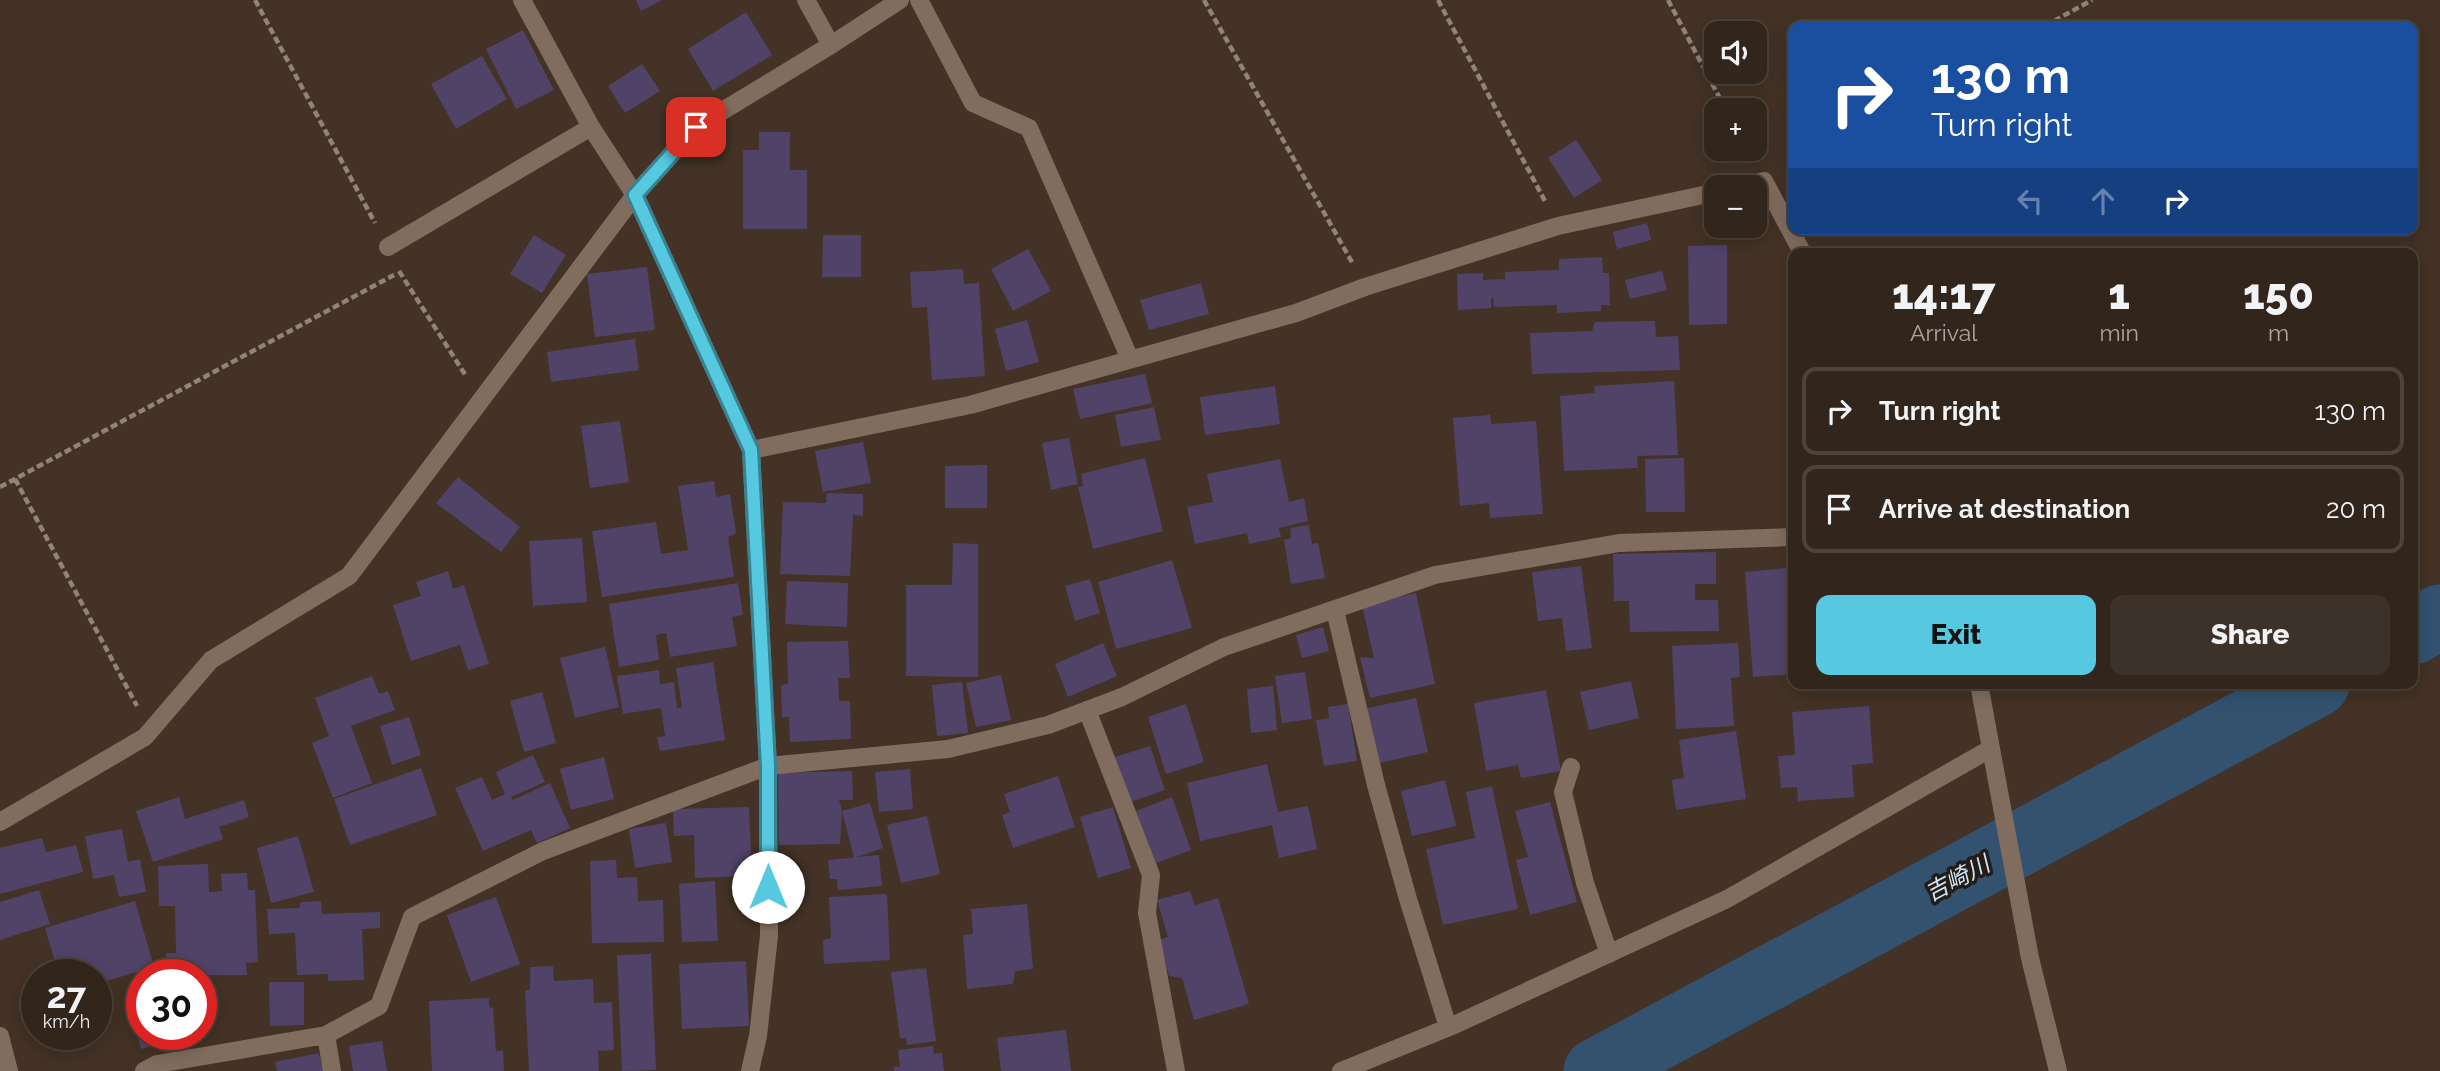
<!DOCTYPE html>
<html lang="en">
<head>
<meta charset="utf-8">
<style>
	body { margin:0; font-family:Raleway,"Noto Sans JP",sans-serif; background:#3d3229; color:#f1f3f6; height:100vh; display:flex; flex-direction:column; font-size:26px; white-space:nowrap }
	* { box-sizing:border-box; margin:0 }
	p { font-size:23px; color:#a8a5a3 }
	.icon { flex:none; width:38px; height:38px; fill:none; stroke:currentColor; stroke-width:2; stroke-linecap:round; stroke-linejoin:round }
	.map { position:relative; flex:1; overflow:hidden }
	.sheet { position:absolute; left:1788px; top:248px; width:630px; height:441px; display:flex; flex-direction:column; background:#32261c; border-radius:14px; box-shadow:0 4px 18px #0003,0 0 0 2px #4d433b }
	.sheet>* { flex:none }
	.hud { position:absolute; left:1788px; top:21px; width:630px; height:214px; border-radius:14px; box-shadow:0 4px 18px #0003,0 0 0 2px #4d433b; background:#1a4fa0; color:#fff; overflow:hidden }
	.controls { position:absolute; left:1704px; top:21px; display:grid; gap:14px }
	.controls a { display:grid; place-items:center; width:63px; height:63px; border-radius:14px; background:#32261c; box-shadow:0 4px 18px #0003,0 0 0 2px #4d433b; font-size:35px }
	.speed { position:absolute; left:21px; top:959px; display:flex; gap:14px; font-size:35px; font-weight:700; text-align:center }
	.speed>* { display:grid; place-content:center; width:91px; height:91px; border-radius:50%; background:#32261c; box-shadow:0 4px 18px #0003,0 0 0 2px #4d433b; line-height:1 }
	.speed small { font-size:18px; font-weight:400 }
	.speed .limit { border:10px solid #d22; background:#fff; color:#111 }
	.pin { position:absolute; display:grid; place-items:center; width:60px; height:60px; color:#fff; margin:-30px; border-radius:14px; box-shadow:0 4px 10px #0006 }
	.me { position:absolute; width:77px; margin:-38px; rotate:0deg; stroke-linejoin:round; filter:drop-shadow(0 0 5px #0008) }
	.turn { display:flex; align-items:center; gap:24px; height:147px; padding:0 28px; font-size:32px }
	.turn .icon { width:91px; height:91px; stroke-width:2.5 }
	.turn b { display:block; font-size:49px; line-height:60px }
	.lanes { display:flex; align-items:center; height:66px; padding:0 28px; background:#0003; justify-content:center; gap:35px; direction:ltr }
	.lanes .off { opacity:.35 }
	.eta { display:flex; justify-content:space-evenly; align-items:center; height:119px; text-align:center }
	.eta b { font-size:42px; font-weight:800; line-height:49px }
	.cta { display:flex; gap:14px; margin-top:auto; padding:14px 28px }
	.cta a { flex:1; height:80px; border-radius:14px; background:#56c9e1; color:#111; font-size:28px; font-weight:800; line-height:80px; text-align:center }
	.cta a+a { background:#3d3229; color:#f1f3f6 }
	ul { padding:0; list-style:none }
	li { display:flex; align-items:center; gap:21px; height:88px; margin:0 14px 10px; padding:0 14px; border:4px solid #4d433b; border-radius:14px }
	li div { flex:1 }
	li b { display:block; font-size:26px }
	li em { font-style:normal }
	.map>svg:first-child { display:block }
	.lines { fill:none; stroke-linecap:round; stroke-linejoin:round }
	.river { stroke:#325270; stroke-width:65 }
	.building { fill:#514368 }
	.path { stroke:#918378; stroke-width:4.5; stroke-dasharray:7 3.5; stroke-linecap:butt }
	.minor { stroke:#806d5e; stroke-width:18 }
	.route-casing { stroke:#388392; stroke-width:18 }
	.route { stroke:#56c9e1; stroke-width:12 }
	.labels { text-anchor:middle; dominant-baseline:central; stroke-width:7; stroke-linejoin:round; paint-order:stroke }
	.water-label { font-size:23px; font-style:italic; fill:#d1e6fb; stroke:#241c16 }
</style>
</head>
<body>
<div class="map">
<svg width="2440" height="1071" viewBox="0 0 2440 1071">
	<rect width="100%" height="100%" fill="#433225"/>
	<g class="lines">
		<!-- river -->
		<path class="river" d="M2413,632L2440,617
			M1596,1071L2317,684"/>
	</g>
	<!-- building -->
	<path class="building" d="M636,0H662L641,11Z
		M746,12L772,55L713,91L688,49Z
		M523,30L554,90L516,109L486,49Z
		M482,56L507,99L456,129L431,84Z
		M642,64L660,91L625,113L608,86Z
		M759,132H790V170H807V229H743V150H759Z
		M1576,140L1602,180L1574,198L1548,158Z
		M1647,223L1651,240L1617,249L1613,232Z
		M534,235L566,255L542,293L510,274Z
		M823,235H861V277H822Z
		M1727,245V324L1689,325L1688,246Z
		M1028,249L1051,291L1013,311L991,269Z
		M1602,257L1603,273H1609L1610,305H1601V311L1557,313V305L1494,307L1493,298H1491V308L1458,310L1457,274L1483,273V280L1505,279V272L1559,270V259Z
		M647,267L655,330L595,337L587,274Z
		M963,269L964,284L979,283L985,376L932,380L927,307L912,308L910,272Z
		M1662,271L1667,290L1630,299L1625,280Z
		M1201,283L1209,314L1149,330L1140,300Z
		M1027,320L1039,362L1006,371L995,329Z
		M1655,321L1656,337L1678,336L1680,370L1532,374L1530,333L1592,331L1595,322Z
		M635,339L639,370L551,382L547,352Z
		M1145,374L1152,403L1080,419L1073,389Z
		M1674,381L1678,455L1637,456L1638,468L1564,471L1560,396L1595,393L1594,386Z
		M1275,386L1280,424L1205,435L1200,397Z
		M1154,407L1161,440L1121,447L1115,415Z
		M1490,415L1491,424L1536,421L1543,514L1490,518L1489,503L1460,506L1453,418Z
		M620,421L629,482L590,488L581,426Z
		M1069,438L1078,484L1051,490L1042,443Z
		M863,442L871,483L823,492L815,451Z
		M1145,458L1163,531L1093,549L1078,487L1083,486L1081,474Z
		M1684,458L1685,512H1646L1645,459Z
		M1280,459L1289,502L1304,498L1308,521L1279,528L1281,537L1249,544L1247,533L1195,544L1187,507L1213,502L1207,474Z
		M987,465V508H945V466Z
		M458,477L520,527L501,552L436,503Z
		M714,481L716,497L730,494L736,533L728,537L734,577L602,597L592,531L656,522L661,554L688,550L678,486Z
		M827,493L863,494V516L853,515L850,576L780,574L783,502L826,503Z
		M1309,525L1312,544L1318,543L1325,578L1291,584L1284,540L1291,538L1290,528Z
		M582,538L587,602L533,606L529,541Z
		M953,543L978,544V677L906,676V585H952Z
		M1716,552V584H1695V600H1718L1719,631L1630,632L1629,601H1614L1613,554Z
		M1172,560L1192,628L1116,649L1098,582Z
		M1581,566L1592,648L1566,651L1562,618L1538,621L1532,572Z
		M1794,567V674L1753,677L1745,572Z
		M448,571L453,589L464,585L489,664L468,670L460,645L411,661L393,605L421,596L416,582Z
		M1090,579L1100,613L1075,621L1065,586Z
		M787,581L848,583L847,627L785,624Z
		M738,583L743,615L732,617L737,646L670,657L666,633L656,635L659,660L619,667L609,604Z
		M1416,593L1435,684L1370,698L1360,657L1374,658L1362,605Z
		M1323,627L1329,651L1302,658L1296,635Z
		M848,641L850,678H838L839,701H850L851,739L790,742L789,717H782L781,685L788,684L787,642Z
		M1103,643L1117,676L1068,697L1055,664Z
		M1738,643L1740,677L1731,678L1734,726L1676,729L1672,646Z
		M605,647L619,707L575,718L560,658Z
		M713,662L725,740L660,751L657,737L665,736L661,708L623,714L617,676L659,670L660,684L674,682L677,708L682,707L676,668Z
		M1305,672L1312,719L1282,723L1275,676Z
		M1001,675L1011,720L976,727L966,683Z
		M372,676L379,694L388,691L395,710L351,726L372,783L333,798L312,743L329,736L315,698Z
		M1631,681L1639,718L1589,730L1580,692Z
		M962,682L968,733L937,736L932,685Z
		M1273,686L1277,730L1251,733L1247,689Z
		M1546,690L1561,771L1521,778L1518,765L1486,771L1474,703Z
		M542,692L556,743L524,752L510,701Z
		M1416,698L1428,752L1375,764L1363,709Z
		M1186,704L1204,762L1166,774L1148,717Z
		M1348,704L1357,761L1324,766L1316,720L1329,718L1328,707Z
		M1869,706L1873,763L1852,765L1854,797L1798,801L1797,787L1781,788L1778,756L1795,755L1792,712Z
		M409,717L421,755L392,765L380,726Z
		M1736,731L1746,799L1676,810L1672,780L1684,778L1679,740Z
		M1150,746L1165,790L1130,802L1115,757Z
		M533,755L545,782L511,797L513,800L550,783L570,828L537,843L531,830L483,851L455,788L482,777L492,800L505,794L496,772Z
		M604,757L614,799L571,810L560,769Z
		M1267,764L1278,812L1308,806L1317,849L1279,858L1272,825L1200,841L1187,783Z
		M421,768L437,815L350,845L334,799Z
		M910,769L913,809L879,812L875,772Z
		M852,771L853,800H839L842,811L840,844L779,845L778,773Z
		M1058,776L1075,827L1013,848L1002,815L1010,812L1004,794Z
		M1445,780L1456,826L1412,836L1401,791Z
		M1492,786L1518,909L1443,925L1426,849L1475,838L1466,792Z
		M179,797L185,819L244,800L249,817L219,827L223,839L153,862L136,811Z
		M1172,797L1191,850L1156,863L1136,811Z
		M1550,802L1577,902L1530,915L1516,860L1528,857L1515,811Z
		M870,803L883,848L854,858L842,811Z
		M749,807L752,876L695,878L694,835L674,836L673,809Z
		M1113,807L1131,868L1098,878L1080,817Z
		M927,816L940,874L901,883L887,825Z
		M666,823L672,862L635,868L629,829Z
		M122,829L128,862L140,859L146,892L119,897L114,875L93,879L85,836Z
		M298,836L314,892L271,903L257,848Z
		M42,838L46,852L76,845L83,872L0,894V848Z
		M879,855L882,886L838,890L837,879H830L828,860Z
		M616,860L617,878L637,877L638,901L663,900L664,942L592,943L590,861Z
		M208,864L209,892L222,891L221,874L247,873L248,890H255L258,962L246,963L247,975H167L166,953H176L175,906H159L158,866Z
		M715,881L718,941L682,942L679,884Z
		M39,890L50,924L0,940V902Z
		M1190,891L1195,905L1218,898L1249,1004L1194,1020L1182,978L1169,976L1158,940L1168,937L1157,900Z
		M887,894L890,960L824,964L823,940L831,938L829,897Z
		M496,897L520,964L471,982L447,915Z
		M135,901L154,967L96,984V975H59L45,928Z
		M321,901L322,914L380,912V928L362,929L364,980L328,981V974L297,975L295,933L269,934L267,909L299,908L301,902Z
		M1027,904L1033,969L1015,971L1013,984L967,989L963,935L973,934L971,909Z
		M651,954L656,1070L622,1071L617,955Z
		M746,961L749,1026L682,1029L679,964Z
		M553,966L554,981L593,979L594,1003L612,1002L614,1050L598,1051L599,1071H529L525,990H530V967Z
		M926,968L936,1041L907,1045L906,1038H900L891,972Z
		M269,982H304V1025L270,1026Z
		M142,992V1034H184L185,1038L141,1049L127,996Z
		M489,998V1007L493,1008L496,1051L503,1050L504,1071H432L429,1001Z
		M1066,1030L1071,1071H1001L997,1038Z
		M382,1041L387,1071H353L349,1046Z
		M933,1046L934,1054L942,1053L944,1071H894V1067H900L898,1050Z
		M319,1053L323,1071H277L275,1062Z"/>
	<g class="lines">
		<!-- path -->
		<path class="path" d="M255,0L375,223
			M1204,0L1353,264
			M1438,0L1546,203
			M1668,0L1726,110
			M2045,26L2092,0
			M1747,149L1752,158
			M399,271L466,376
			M15,479L137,706
			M0,487L394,275"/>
		<!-- minor -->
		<path class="minor" d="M522,0L591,127L635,195L751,450L768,766L769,936L758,1036L750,1071
			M806,0L831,45
			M919,0L973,103L1029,128L1130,359
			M1738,187L1764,181L1803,254
			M388,247L591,127
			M751,450L970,405L1296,313L1365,287L1558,226L1717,192
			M1335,610L1376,785L1408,899L1448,1027
			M1979,684L2030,958L2058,1071
			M1087,710L1151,875L1147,913L1176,1071
			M1571,767L1563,792L1585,883L1609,954
			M0,822L145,737L211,660L349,576L635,195L696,127L831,45L900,0
			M326,1035L332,1071
			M0,1036L9,1071
			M144,1071L157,1064L326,1035L379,1006L412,917L543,851L768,766L948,749L1048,725L1122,697L1224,647L1435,575L1619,543L1794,537
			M1341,1071L1452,1026L1727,899L1990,749"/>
	</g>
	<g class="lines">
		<!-- route casing -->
		<g class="route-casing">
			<path id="route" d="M696,127L635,195L751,450L768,766V887"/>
		</g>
		<!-- route -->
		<use href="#route" class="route"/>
	</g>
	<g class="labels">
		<!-- water labels -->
		<g class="water-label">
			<text transform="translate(1957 878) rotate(-28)">吉崎川</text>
		</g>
	</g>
</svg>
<div class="controls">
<a><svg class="icon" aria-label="sound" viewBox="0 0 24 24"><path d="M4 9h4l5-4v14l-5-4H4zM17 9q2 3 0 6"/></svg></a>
<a>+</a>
<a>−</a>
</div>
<div class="speed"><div>27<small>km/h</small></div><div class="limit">30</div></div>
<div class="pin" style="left:696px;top:127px;background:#d93025"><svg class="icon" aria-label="arrive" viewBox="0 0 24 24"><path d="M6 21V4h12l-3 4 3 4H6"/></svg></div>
<svg class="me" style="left:768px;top:887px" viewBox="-20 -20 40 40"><circle r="19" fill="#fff"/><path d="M0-13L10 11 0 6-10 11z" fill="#56c9e1"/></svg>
<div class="hud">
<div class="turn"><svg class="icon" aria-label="right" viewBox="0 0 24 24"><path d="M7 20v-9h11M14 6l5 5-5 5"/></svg><div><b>130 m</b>Turn right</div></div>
<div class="lanes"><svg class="icon off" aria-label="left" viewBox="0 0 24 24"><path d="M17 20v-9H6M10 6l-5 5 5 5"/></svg><svg class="icon off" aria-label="ahead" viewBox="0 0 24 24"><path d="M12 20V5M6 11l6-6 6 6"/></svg><svg class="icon" aria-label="right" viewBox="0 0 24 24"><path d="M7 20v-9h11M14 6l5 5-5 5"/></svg></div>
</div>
<section class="sheet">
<div class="eta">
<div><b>14:17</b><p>Arrival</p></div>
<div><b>1</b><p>min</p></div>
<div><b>150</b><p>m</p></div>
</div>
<ul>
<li><svg class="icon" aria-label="right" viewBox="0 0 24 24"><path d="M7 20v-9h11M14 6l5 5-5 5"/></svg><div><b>Turn right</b></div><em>130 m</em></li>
<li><svg class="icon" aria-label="arrive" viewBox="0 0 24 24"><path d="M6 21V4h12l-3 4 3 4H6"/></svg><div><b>Arrive at destination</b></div><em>20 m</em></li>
</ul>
<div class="cta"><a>Exit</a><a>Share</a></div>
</section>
</div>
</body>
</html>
